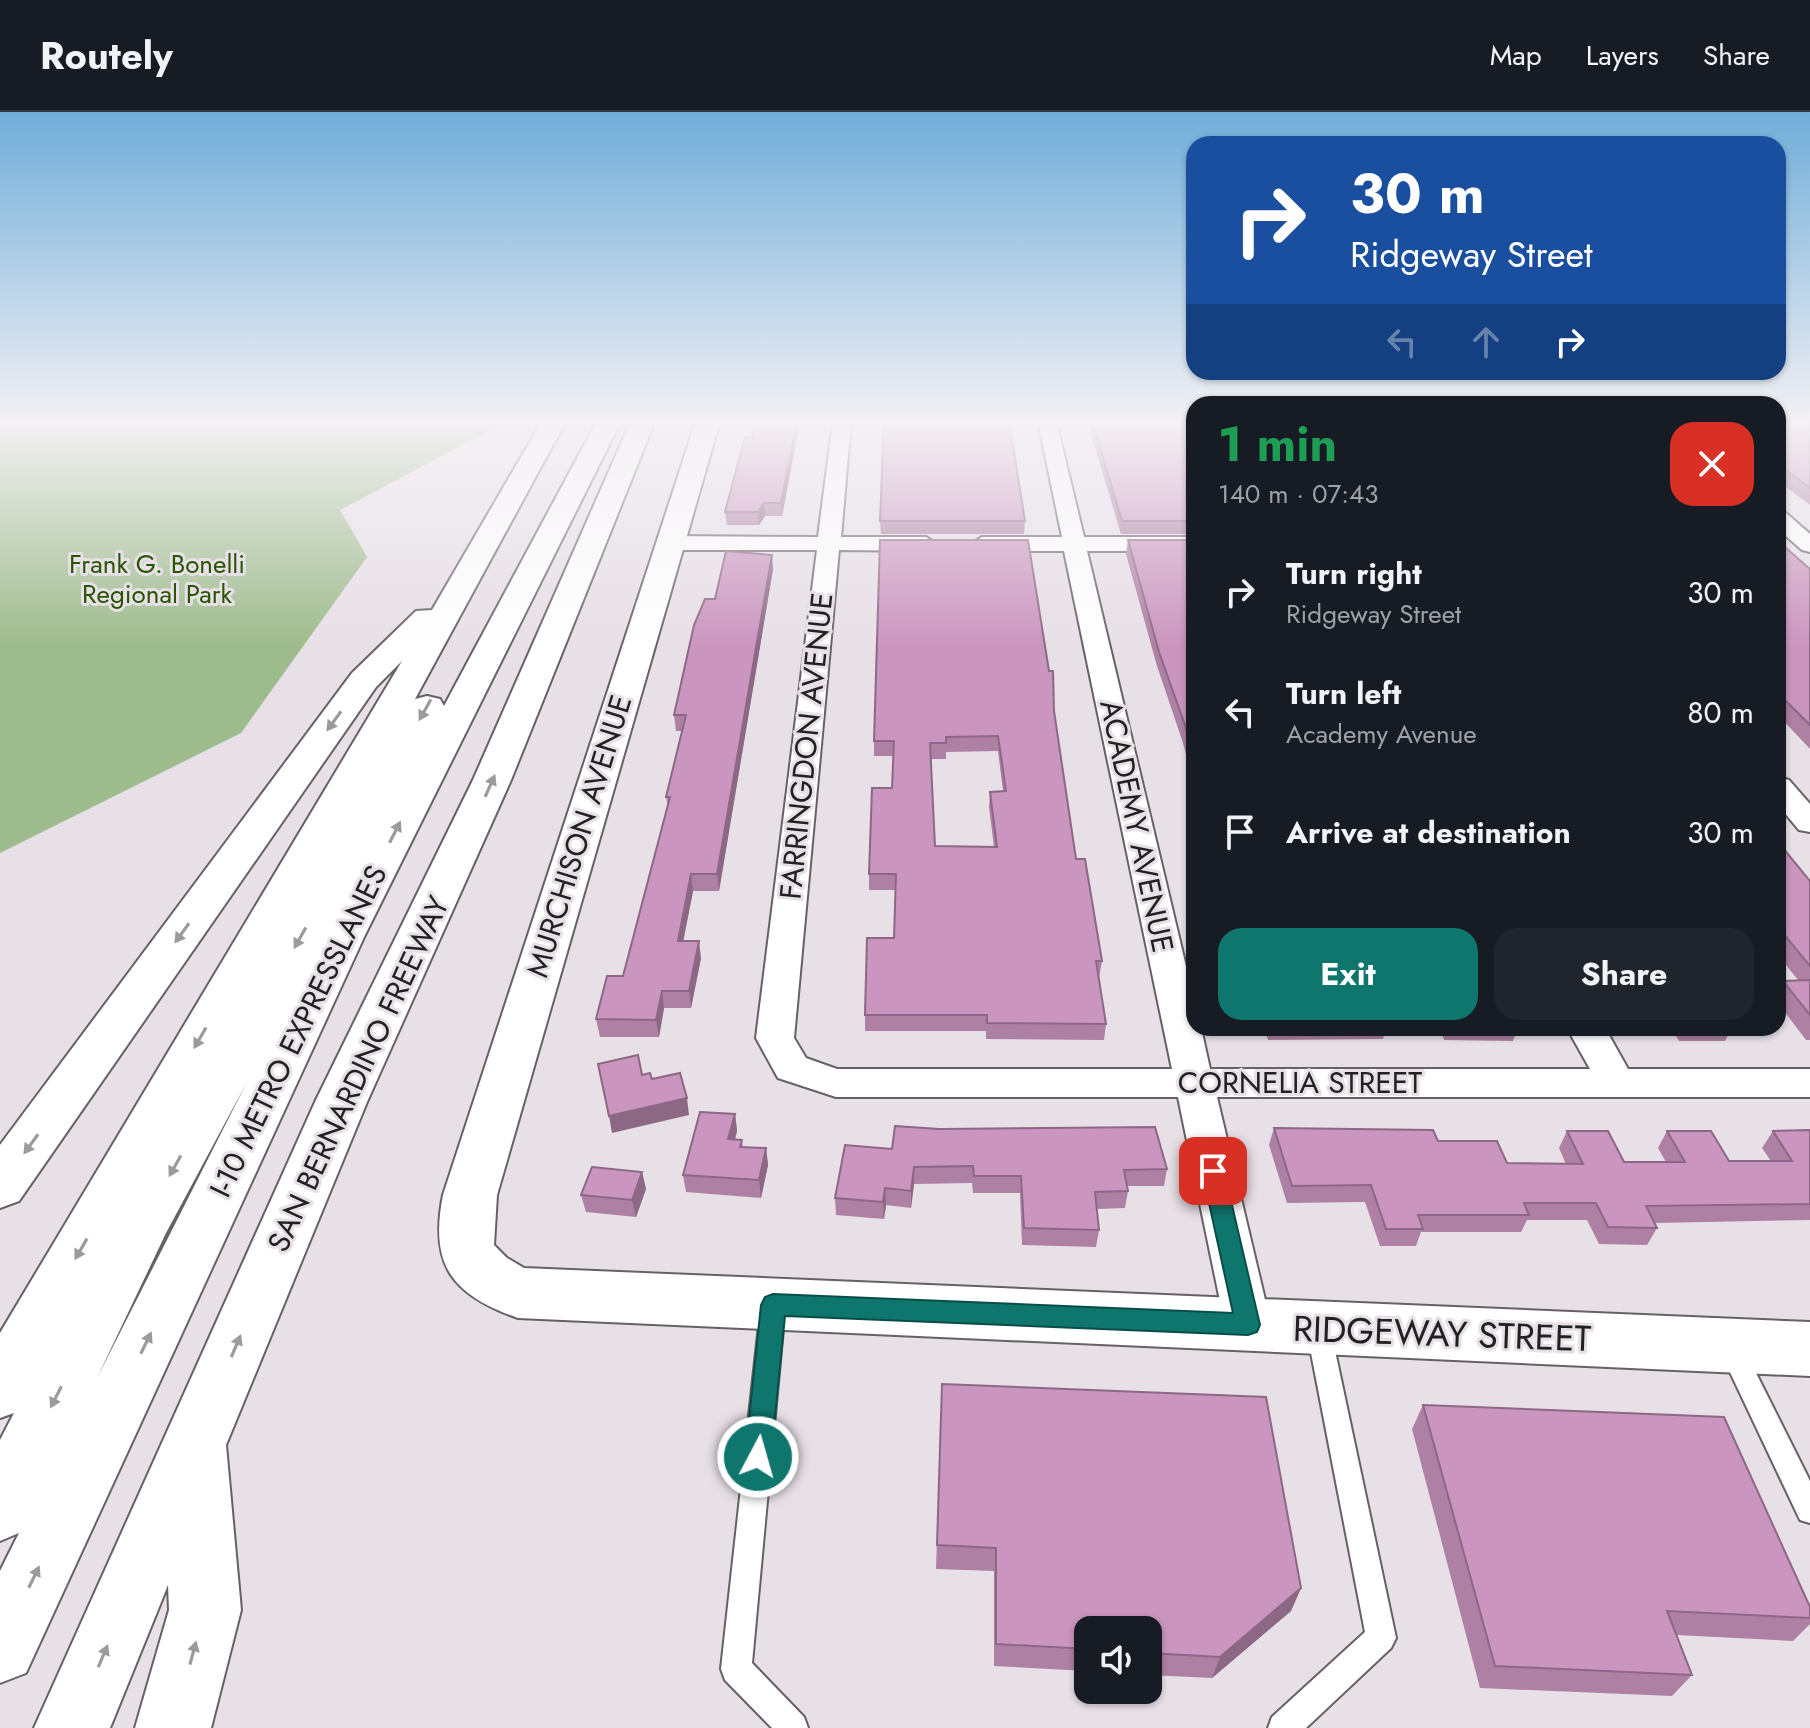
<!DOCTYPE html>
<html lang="en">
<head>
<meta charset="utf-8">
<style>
	body { margin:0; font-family:Jost,sans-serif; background:#20242c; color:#f1f3f6; height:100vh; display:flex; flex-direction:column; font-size:30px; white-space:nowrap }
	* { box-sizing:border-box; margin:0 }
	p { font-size:26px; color:#9ea1a6 }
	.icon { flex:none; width:44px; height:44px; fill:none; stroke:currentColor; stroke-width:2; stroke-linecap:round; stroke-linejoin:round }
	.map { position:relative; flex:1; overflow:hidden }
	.drawer { position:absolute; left:1186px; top:284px; width:600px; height:640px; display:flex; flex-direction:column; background:#171b24; border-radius:24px; box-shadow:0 2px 6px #0004 }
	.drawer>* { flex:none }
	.top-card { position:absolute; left:1186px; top:24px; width:600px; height:244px; border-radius:24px; box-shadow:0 2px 6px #0004; background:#1a4fa0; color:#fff; overflow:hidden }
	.buttons { position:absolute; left:1074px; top:1504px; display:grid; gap:16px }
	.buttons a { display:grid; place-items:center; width:88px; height:88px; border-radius:16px; background:#171b24; box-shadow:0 2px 6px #0004; font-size:40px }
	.pin { position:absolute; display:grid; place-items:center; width:68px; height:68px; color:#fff; margin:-34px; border-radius:16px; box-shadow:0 4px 12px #0006 }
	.me { position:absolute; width:88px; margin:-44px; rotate:6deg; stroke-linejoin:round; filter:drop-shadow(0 0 6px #0008) }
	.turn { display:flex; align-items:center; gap:28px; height:168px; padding:0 32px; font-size:36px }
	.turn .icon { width:104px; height:104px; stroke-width:2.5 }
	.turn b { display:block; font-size:56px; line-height:68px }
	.lanes { display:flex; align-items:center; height:76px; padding:0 32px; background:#0003; justify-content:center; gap:40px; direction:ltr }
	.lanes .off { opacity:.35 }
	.round { display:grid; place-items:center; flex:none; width:84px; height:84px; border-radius:24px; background:#20242c }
	.summary { display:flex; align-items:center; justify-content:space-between; height:136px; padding:0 32px }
	h1 { font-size:48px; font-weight:700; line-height:60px; color:#1e9e55 }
	.primary-button { display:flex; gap:16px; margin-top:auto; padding:16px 32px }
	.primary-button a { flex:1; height:92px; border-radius:24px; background:#0f766e; color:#fff; font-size:32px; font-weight:700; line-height:92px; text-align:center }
	.primary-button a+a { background:#20242c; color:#f1f3f6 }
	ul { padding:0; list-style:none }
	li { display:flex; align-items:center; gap:24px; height:120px; padding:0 32px }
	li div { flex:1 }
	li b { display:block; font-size:30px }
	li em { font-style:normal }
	header { display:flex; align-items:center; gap:48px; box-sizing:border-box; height:112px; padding:0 40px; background:#171b24; border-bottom:2px solid #363941 }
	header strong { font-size:38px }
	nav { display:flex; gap:44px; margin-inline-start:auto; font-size:28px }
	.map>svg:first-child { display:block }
	.green { fill:#9ebb8d }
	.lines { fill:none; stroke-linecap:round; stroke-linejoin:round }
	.service-casing { stroke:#676167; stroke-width:4 }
	.minor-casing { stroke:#676167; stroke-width:4 }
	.tertiary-casing { stroke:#676167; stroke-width:4 }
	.motorway-casing { stroke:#676167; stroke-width:4 }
	.service { fill:#fff; fill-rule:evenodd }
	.minor { fill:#fff; fill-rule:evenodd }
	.tertiary { fill:#fff; fill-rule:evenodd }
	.motorway { fill:#fff; fill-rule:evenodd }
	.wall { fill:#ae80a3; fill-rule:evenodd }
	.shaded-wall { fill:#8d6885 }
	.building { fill:#ca95be; stroke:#8d6885; stroke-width:2; fill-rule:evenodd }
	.oneway { fill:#9c9b9c }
	.route { fill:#0f766e; stroke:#0a4d48; stroke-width:2 }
	.labels { text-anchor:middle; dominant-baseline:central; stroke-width:6; stroke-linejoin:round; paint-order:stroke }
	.far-park-label { font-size:26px; fill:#2a5300; stroke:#e7e0e7 }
	.street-label { font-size:30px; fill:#222022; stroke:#e7e0e7 }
	.near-street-label { font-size:36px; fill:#222022; stroke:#e7e0e7 }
</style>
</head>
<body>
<header>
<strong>Routely</strong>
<nav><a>Map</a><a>Layers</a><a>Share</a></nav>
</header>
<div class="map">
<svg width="1810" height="1616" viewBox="0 0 1810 1616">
	<rect width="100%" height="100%" fill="#e7e0e7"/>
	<!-- green -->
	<path class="green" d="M0,309H500L496,315L340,398L367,445L241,621L0,741Z"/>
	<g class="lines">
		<!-- service casing -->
		<g class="service-casing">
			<path id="service" d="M773,1185L782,1188L785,1195L752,1551L804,1605L808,1616H772L725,1568L721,1557L761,1195L764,1188Z
				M1319,1209L1328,1212L1331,1220L1396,1526L1391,1536L1306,1616H1268L1272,1605L1365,1520L1307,1220L1310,1212Z
				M1732,1228L1741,1231L1810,1369V1411L1800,1408L1720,1239L1723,1231Z"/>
		</g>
		<!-- minor casing -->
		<g class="minor-casing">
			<path id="minor" d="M833,309H851L841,425H926L937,432L926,439L839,438L794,926L806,946L837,957H1172L1064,439H982L971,432L982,425H1062L1038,309H1056L1084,425H1194V439H1087L1194,888V916H1201L1210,957H1590L1567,916H1605L1628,957H1810V985H1217L1271,1213L1264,1227L1248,1233L1232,1227L1225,1213L1178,985H836L778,966L756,926L817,438H668L657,431L668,424L818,425Z
				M1778,399L1786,401L1810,422V440L1802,438L1778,417Z
				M1778,665L1789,668L1810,692V720L1799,718L1778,693Z"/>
		</g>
		<!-- tertiary casing -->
		<g class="tertiary-casing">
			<path id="tertiary" d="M696,309H720L497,1083L494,1133L507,1146L524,1156L1810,1210V1264L518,1206C452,1183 429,1153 443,1083Z"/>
		</g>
		<!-- motorway casing -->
		<g class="motorway-casing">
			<path id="motorway" d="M542,309H566L415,587L427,584L440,587L444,594L597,309H621L365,823L26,1561L0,1571V1459L19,1421L0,1429V1328L14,1301L0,1306V1221L402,549L376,575L19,1089L0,1096V1033L352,561L416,499L432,498ZM247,970L97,1266L166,1121Z
				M631,309H655L511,668L367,990L226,1333L241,1498L211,1616H135L169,1498L168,1473L110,1616H34L315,990L473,668Z"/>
		</g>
		<!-- service -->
		<use href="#service" class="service"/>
		<!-- minor -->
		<use href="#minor" class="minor"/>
		<!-- tertiary -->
		<use href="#tertiary" class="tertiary"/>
		<!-- motorway -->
		<use href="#motorway" class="motorway"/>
	</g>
	<!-- wall -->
	<path class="wall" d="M756,309H800L782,404H765L759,413H727L725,400L752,325Z
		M1087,309H1194V422H1121Z
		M1778,309H1810V393L1778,369Z
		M880,409H1025L1024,422H881Z
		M1128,428H1194V674L1183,631L1157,554L1126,442Z
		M1778,429L1810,457V637L1778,603Z
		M773,457L719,779H693L683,829L701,846L691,896H664L659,925H600L596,907L623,864L668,694L666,685L682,619H676L674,603L715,487Z
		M1054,599L1076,747L1102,849L1099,866L1106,912L1104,928L986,927V919H865V903L894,826L895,778H869V762L892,676L893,644H874V629ZM998,639L1003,679L990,680L989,695L994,735L935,734L931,647H946V640Z
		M1778,730L1810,769V928H1806L1778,891V878L1783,869L1798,868L1778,843Z
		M1264,916H1386L1383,927L1268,928Z
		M1440,916H1518L1513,929L1444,928Z
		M1671,916H1732L1725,929H1679Z
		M735,1002L737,1019L735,1028H742L743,1035L766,1036L768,1053L761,1086L686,1080L683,1063Z
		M1274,1016L1438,1029L1507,1051L1566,1052L1559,1036L1567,1019L1624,1050H1666L1658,1036L1667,1019L1729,1049H1771L1762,1036L1773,1019L1810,1018V1108L1655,1111L1657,1116L1647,1133L1599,1132L1587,1108H1527L1521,1120H1421L1416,1134H1380L1365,1090L1287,1091L1269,1033Z
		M845,1033L1167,1057L1164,1074H1127L1128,1079L1125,1096L1097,1097L1099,1118L1096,1135L1022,1133L1020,1081H973L972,1071L914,1072L911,1096L886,1093L884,1107L836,1103L835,1086Z
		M642,1060L646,1077L636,1105L586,1100L581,1083Z
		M942,1272L1301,1476L1291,1499L1212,1566L1148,1563V1518H1088V1559L994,1554V1459L936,1457Z
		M1423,1293L1810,1495V1512L1793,1529L1677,1523L1692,1563L1672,1584L1480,1576L1412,1317Z"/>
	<!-- shaded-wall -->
	<path class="shaded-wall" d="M797,309H800L782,404L781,391Z
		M764,391L765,404L759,413L758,400Z
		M772,443L773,457L719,779L717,762Z
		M691,762L693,779L680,846L678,829Z
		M699,829L701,846L691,896L689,879Z
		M662,879L664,896L659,925L656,908Z
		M687,986L689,1003L612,1021L609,1004Z
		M735,1002L737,1019L730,1044L728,1027Z
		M766,1036L768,1053L761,1086L759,1068Z
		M914,1055V1072L911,1096V1079Z
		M642,1060L646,1077L636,1105L632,1088Z
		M885,1076L886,1093L884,1107L883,1090Z
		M1301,1476L1291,1499L1212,1566L1220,1545Z"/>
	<!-- building -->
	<path class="building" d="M756,309H797L781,391H764L758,400H725L745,325H752Z
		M884,309H1009L1025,409H880Z
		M1092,309H1194V409H1122Z
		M1778,309H1810V376L1778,352Z
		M880,428H1028L1049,559H1053L1054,599L1076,747H1085L1102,849H1096L1106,912L987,911V903H865L867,826H894L896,762H869L872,676H892L894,629H874ZM998,624L1006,679L990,680L997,735L935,734L930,631H946V625Z
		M1128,428H1194V648L1186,616L1159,540Z
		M1778,429L1810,457V613L1778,581Z
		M726,439L772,443L717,762H691L678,829H699L689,879H662L656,908L596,907L607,864H623L670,685H666L686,603H674L694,513L705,487H715Z
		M1778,730L1810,769V854L1778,815Z
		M1810,868V903L1783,869Z
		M638,943L642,963L650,961L652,967L680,961L687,986L609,1004L598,952Z
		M700,1000L735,1002L728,1027L742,1028L740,1035L766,1036L759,1068L683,1063Z
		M895,1014L939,1017L1155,1015L1167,1057L1124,1058L1128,1079L1095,1080L1099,1118L1024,1116L1021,1064H974L973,1054L914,1055L911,1079L885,1076L883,1090L835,1086L845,1033L892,1037Z
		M1274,1016L1433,1018L1438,1029H1497L1507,1051L1583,1052L1567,1019H1608L1624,1050H1685L1667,1019H1711L1729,1049H1792L1773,1019L1810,1018V1092L1646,1094L1657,1116L1608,1115L1596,1091H1524L1529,1103H1418L1423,1117H1386L1371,1073L1292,1074Z
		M592,1055L642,1060L632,1088L581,1083Z
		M942,1272L1266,1285L1301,1476L1220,1545L1148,1541V1518H1088V1537L996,1532V1436L937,1433Z
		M1423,1293L1724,1305L1810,1495V1506L1667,1499L1692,1563L1495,1554Z"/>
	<!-- one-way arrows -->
	<defs><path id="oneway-solid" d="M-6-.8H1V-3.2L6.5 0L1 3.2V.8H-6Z" transform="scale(2)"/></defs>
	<g class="oneway">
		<use href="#oneway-solid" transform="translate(425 598) rotate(119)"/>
		<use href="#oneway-solid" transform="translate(334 609) rotate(126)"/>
		<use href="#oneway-solid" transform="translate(490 674) rotate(-66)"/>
		<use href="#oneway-solid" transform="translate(395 720) rotate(-63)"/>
		<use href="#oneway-solid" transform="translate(182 821) rotate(126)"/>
		<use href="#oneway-solid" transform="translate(300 826) rotate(119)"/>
		<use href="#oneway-solid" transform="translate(200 926) rotate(120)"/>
		<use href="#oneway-solid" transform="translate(31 1032) rotate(126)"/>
		<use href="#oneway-solid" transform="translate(175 1054) rotate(119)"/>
		<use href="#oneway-solid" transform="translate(81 1137) rotate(120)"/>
		<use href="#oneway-solid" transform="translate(146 1231) rotate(-64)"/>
		<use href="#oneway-solid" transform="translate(236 1234) rotate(-67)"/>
		<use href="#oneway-solid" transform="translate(56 1285) rotate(117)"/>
		<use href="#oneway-solid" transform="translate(34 1465) rotate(-64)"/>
		<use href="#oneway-solid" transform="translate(193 1541) rotate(-75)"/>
		<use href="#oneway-solid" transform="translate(103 1544) rotate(-67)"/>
	</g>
	<!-- sky -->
	<linearGradient id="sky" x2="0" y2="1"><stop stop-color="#70add9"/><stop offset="0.58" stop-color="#f4f1f4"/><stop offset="1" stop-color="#f4f1f4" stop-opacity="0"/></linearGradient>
	<rect width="1810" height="535" fill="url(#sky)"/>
	<!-- route -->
	<path class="route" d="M1213,1051L1221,1053L1224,1059L1260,1213L1257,1220L1248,1223L785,1204L771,1345L768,1354L758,1357L748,1354L745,1345L761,1193L765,1185L773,1182L1233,1201L1202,1059L1205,1053Z"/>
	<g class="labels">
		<!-- far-park labels -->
		<g class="far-park-label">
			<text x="157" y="452">Frank G. Bonelli<tspan x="157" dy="30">Regional Park</tspan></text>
		</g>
		<!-- street labels -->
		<g class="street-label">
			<text transform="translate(806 634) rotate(-84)">FARRINGDON AVENUE</text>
			<text transform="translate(1137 714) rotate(78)">ACADEMY AVENUE</text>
			<text transform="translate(579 724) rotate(-73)">MURCHISON AVENUE</text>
			<text transform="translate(298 919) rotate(-64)">I-10 METRO EXPRESSLANES</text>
			<text transform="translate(358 962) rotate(-65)">SAN BERNARDINO FREEWAY</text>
			<text x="1300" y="970">CORNELIA STREET</text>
		</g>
		<!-- near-street labels -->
		<g class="near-street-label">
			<text transform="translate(1442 1221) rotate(2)">RIDGEWAY STREET</text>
		</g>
	</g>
</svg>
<div class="buttons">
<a><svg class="icon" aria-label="sound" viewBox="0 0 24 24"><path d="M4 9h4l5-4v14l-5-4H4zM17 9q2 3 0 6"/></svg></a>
</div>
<div class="pin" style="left:1213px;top:1059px;background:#d93025"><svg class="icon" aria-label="arrive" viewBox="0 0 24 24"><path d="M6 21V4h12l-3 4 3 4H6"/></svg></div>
<svg class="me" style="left:758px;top:1345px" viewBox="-20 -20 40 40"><circle r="17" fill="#0f766e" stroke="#fff" stroke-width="3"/><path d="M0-11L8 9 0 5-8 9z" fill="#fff"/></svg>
<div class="top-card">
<div class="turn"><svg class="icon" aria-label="right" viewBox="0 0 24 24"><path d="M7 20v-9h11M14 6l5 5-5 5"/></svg><div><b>30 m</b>Ridgeway Street</div></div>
<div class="lanes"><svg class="icon off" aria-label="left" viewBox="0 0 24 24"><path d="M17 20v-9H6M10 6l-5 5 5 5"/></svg><svg class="icon off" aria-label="ahead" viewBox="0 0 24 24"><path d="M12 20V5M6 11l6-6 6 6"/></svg><svg class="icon" aria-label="right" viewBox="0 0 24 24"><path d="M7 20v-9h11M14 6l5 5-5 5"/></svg></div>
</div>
<section class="drawer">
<div class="summary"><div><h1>1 min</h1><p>140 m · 07:43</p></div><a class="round" style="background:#d93025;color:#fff"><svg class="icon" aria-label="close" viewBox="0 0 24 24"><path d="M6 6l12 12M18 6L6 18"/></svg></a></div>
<ul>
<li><svg class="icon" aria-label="right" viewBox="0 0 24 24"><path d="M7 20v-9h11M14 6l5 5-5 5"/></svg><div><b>Turn right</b><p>Ridgeway Street</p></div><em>30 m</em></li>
<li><svg class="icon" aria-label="left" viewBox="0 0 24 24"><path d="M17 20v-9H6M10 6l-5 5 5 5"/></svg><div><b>Turn left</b><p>Academy Avenue</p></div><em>80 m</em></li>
<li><svg class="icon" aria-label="arrive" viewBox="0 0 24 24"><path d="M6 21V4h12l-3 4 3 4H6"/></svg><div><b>Arrive at destination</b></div><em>30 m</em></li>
</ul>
<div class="primary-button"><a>Exit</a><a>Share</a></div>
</section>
</div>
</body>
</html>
